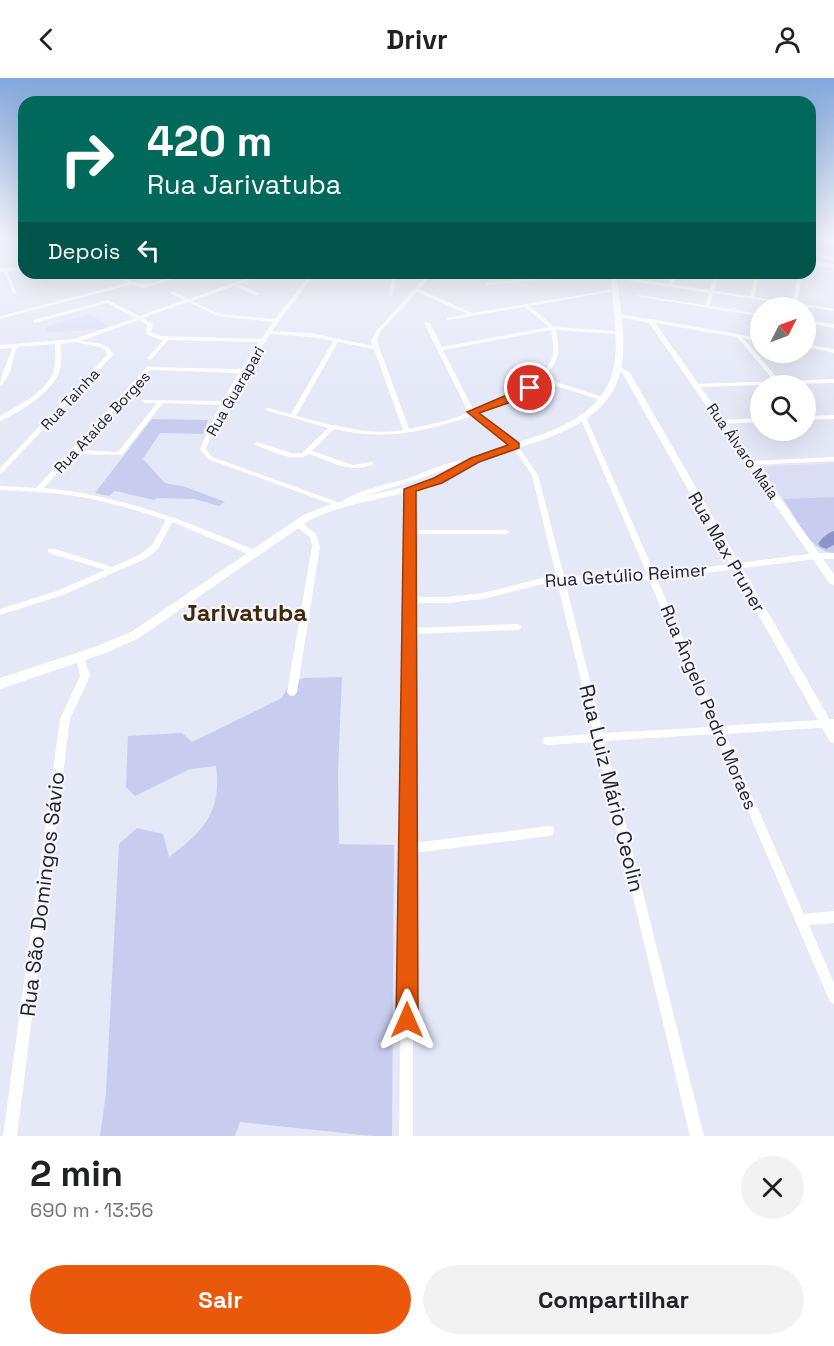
<!DOCTYPE html>
<html lang="pt">
<head>
<meta charset="utf-8">
<style>
	body { margin:0; font-family:"Space Grotesk",sans-serif; background:#f2f2f2; color:#202124; height:100vh; display:flex; flex-direction:column; font-size:22px; white-space:nowrap }
	* { box-sizing:border-box; margin:0 }
	p { font-size:20px; color:#757577 }
	.icon { flex:none; width:33px; height:33px; fill:none; stroke:currentColor; stroke-width:2; stroke-linecap:round; stroke-linejoin:round }
	.map { position:relative; height:1058px; overflow:hidden }
	.details { display:flex; flex-direction:column; background:#fff; flex:1 }
	.details>* { flex:none }
	.top-card { position:absolute; left:18px; top:18px; width:798px; height:183px; border-radius:18px; box-shadow:0 6px 24px #0002; background:#00695c; color:#fff; overflow:hidden }
	.needle { width:39px; rotate:48deg }
	.buttons { position:absolute; left:750px; top:219px; display:grid; gap:12px }
	.buttons a { display:grid; place-items:center; width:66px; height:66px; border-radius:50%; background:#fff; box-shadow:0 6px 24px #0002; font-size:30px }
	.pin { position:absolute; display:grid; place-items:center; width:51px; height:51px; color:#fff; margin:-26px; border:3px solid #fff; border-radius:50%; box-shadow:0 2px 6px #0007 }
	.me { position:absolute; width:66px; margin:-33px; rotate:0deg; stroke-linejoin:round; filter:drop-shadow(0 0 4px #0008) }
	.turn { display:flex; align-items:center; gap:21px; height:126px; padding:0 30px; font-size:27px }
	.turn .icon { width:78px; height:78px; stroke-width:2.5 }
	.turn b { display:block; font-size:42px; line-height:51px }
	.then { display:flex; align-items:center; height:57px; padding:0 30px; background:#0003; gap:12px; font-size:22px }
	.round { display:grid; place-items:center; flex:none; width:63px; height:63px; border-radius:32px; background:#f2f2f2 }
	.headline { display:flex; align-items:center; justify-content:space-between; height:102px; padding:0 30px }
	h1 { font-size:36px; font-weight:700; line-height:45px }
	.primary-button { display:flex; gap:12px; margin-top:auto; padding:12px 30px }
	.primary-button a { flex:1; height:69px; border-radius:36px; background:#ea580c; color:#fff; font-size:24px; font-weight:700; line-height:69px; text-align:center }
	.primary-button a+a { background:#f2f2f2; color:#202124 }
	header { display:flex; justify-content:space-between; align-items:center; height:78px; padding:0 30px; background:#fff; font-size:27px; font-weight:700 }
	.map>svg:first-child { display:block }
	.built { fill:#dadef5 }
	.green { fill:#c8cdf0 }
	.lines { fill:none; stroke-linecap:round; stroke-linejoin:round }
	.river { fill:#8c94ca; fill-rule:evenodd }
	.minor { fill:#fff; fill-rule:evenodd }
	.tertiary { fill:#fff; fill-rule:evenodd }
	.secondary { fill:#fff; fill-rule:evenodd }
	.route { fill:#ea580c; stroke:#983908; stroke-width:1.5 }
	.labels { text-anchor:middle; dominant-baseline:central; stroke-width:4.5; stroke-linejoin:round; paint-order:stroke }
	.far-street-label { font-size:15px; fill:#222228; stroke:#f4f5ff }
	.street-label { font-size:18px; fill:#222228; stroke:#f4f5ff }
	.near-street-label { font-size:21px; fill:#222228; stroke:#f4f5ff }
	.district-label { font-size:24px; font-weight:bold; fill:#422806; stroke:#f4f5ff }
</style>
</head>
<body>
<header><svg class="icon" aria-label="back" viewBox="0 0 24 24"><path d="M15 5l-7 7 7 7"/></svg>Drivr<svg class="icon" aria-label="person" viewBox="0 0 24 24"><circle cx="12" cy="8" r="4"/><path d="M4 21q1-7 8-7t8 7"/></svg></header>
<div class="map">
<svg width="834" height="1058" viewBox="0 0 834 1058">
	<rect width="100%" height="100%" fill="#e5e8f7"/>
	<!-- built -->
	<path class="built" d="M89,236L110,248L101,251L47,255L44,249Z
		M834,385V419L783,421L760,389Z"/>
	<!-- green -->
	<path class="green" d="M152,341L208,342L203,356L160,355L143,381L165,405L186,409L225,424L219,428L194,421L157,420L154,422L115,413L109,418L95,415Z
		M834,419V475C810,474 796,439 783,421Z
		M342,599L338,693L339,766L394,767L392,1058H372L240,1044L235,1058H100L106,1015L119,766L137,750L163,756L169,779C204,753 222,734 216,688L190,691L135,718L126,709L128,658L182,655L192,664L282,620L290,605L304,600Z"/>
	<g class="lines">
		<!-- river -->
		<path class="river" d="M834,453V467L826,471L821,469L818,466C822,460 827,455 834,453Z"/>
		<!-- minor -->
		<path class="minor" d="M826,163L834,165V168L826,165Z
			M24,165V167L0,171V169Z
			M3,191L7,192L17,216L13,215Z
			M130,195H137L120,200L118,199Z
			M261,195H267L238,206L259,215V217H255L234,208L192,223L219,236L275,241L311,195H315L272,253L311,255L373,268L371,263L376,253L429,195H433L419,211L472,235L616,211V212L614,213L530,228L554,249L619,253L620,254L617,256L556,252C561,277 559,281 544,300L605,320V322H601L540,303C521,317 500,327 477,336L517,367L538,397L564,498L647,496L580,339L583,337L586,339L655,496L816,475H834V481H816L657,501L721,648L834,641V649L725,656L804,836L834,833V845L809,847L834,905V926L830,924L715,656L605,663L704,1058H690L596,664L547,667L544,666L542,663L544,660L547,659L594,656L557,504H550L483,521L447,525H413V550L517,546L520,547L521,549L520,551L517,552L413,556V765L549,748L553,749L554,753L553,757L549,758L413,775V1058H399L407,411L410,409L413,411V452H506L510,454L506,456H413V519H447L483,515L550,498H556L532,397L513,369L472,338C422,354 387,363 334,351L312,373L353,387L371,384L374,386C353,397 329,383 309,376C294,386 270,372 255,367L254,366L257,364L291,375H302L328,350L265,332L268,330L291,336L333,263L311,259L270,256L266,262L267,263L264,265L246,292L247,293C232,306 214,351 206,371L212,379L340,425C358,411 384,408 406,401C422,396 458,377 473,384L470,386L450,390L413,403L370,416L346,427L340,426L337,428L208,381L200,371L220,327L163,325L122,377L74,376L44,410C119,417 190,444 259,474L260,476L259,478H253L172,444L158,471L145,481L63,517L0,537V531L57,513L105,492L49,475L48,473L49,471H55L112,489L139,477L152,467L166,442C136,432 106,423 75,418C50,414 25,413 0,412V408L36,410L147,289L241,291L259,264L168,262L152,281L150,282L147,280L163,262L158,261L146,256L147,247L139,242L81,263C92,265 110,264 113,277L2,395L0,396V390L107,277L106,273L103,270L76,264L61,266C61,275 62,286 59,295C50,316 20,334 0,343V338C19,327 48,314 54,291C56,283 55,274 55,266L17,269L10,294L2,307L0,308C0,299 9,280 12,270L0,271V267L74,261L135,240L107,225L35,245L33,244V242L108,222L139,238L184,222L171,216V214H175L189,221ZM417,214L467,236L447,240V242L525,229L549,249L442,269L430,245L425,244L424,245L469,335L445,343L409,351L377,263L380,254ZM188,224L218,238L273,244L261,261L161,258L151,254L153,246L143,240ZM551,252C552,261 555,271 552,280C543,306 497,324 474,333L443,272ZM338,264L374,271L403,352C381,356 359,353 338,348L336,347H331L296,338ZM150,292L239,295L222,323L143,322L142,323L145,325H157L118,374L78,372ZM649,502L712,649L603,655L565,503Z
			M393,195H397L393,217L391,218L389,217Z
			M584,195H600L598,196L487,207L485,206L487,205Z
			M633,195H637L635,201L668,206L674,195H678L672,207L710,212L715,195H719L714,213L750,218L756,195H760L754,219L793,224L798,195H802L798,225L834,231V233L713,215L710,228L760,236V238L640,219L638,218V217L705,227L709,215L630,203Z
			M131,204H133V206L0,241V238Z
			M651,241L760,260V263L743,260L780,303L834,301V305L695,309V307L697,306L774,303L737,259L649,244V242Z
			M806,242L834,246V250L806,245Z
			M806,266L834,271V275L806,269Z
			M834,337V341L806,342V338Z
			M760,340V344L722,346L719,344L722,342Z
			M834,379V383L751,387L748,385L751,383Z
			M295,444H301L316,456L320,468L297,614L295,617L292,618L289,617L287,614L312,468L310,459L295,448L294,446Z
			M80,576L83,577L84,579L90,598L70,641L17,1058H3L60,641L80,598L76,579L77,577Z"/>
		<!-- tertiary -->
		<path class="tertiary" d="M834,161V164L810,171V167Z
			M810,171L834,180V184L810,175Z
			M810,183L834,186V190L810,187Z
			M24,189V193L0,194V190Z
			M108,195C121,195 132,207 145,206C162,204 176,195 193,195L144,210L133,207Z
			M616,235L653,242L834,496V507L830,506L649,245L614,238L613,237Z
			M616,289H620L630,295L834,649V665L830,664L623,296L616,291Z"/>
		<!-- secondary -->
		<path class="secondary" d="M611,195H617C619,226 629,270 619,299C600,356 528,363 481,383C463,391 446,403 427,409C388,421 347,424 310,442L139,560L106,575L0,611V600L97,568L131,554L302,438C340,419 381,417 420,405C440,399 456,387 474,379C520,360 592,353 611,299C621,271 612,226 611,195Z"/>
	</g>
	<!-- sky -->
	<linearGradient id="sky" x2="0" y2="1"><stop stop-color="#83a7dc"/><stop offset="0.52" stop-color="#f3f5fb"/><stop offset="1" stop-color="#f3f5fb" stop-opacity="0"/></linearGradient>
	<rect width="834" height="309" fill="url(#sky)"/>
	<!-- route -->
	<path class="route" d="M530,307L535,310L534,312L508,325L479,335L519,365V370L479,384L442,405L416,413L418,942L415,949L407,952L400,949L396,942L404,411L434,400L471,380L508,367L467,334Z"/>
	<g class="labels">
		<!-- far-street labels -->
		<g class="far-street-label">
			<text transform="translate(235 313) rotate(-60)">Rua Guarapari</text>
			<text transform="translate(70 321) rotate(-47)">Rua Tainha</text>
			<text transform="translate(102 344) rotate(-47)">Rua Ataíde Borges</text>
			<text transform="translate(743 373) rotate(55)">Rua Álvaro Maia</text>
		</g>
		<!-- street labels -->
		<g class="street-label">
			<text transform="translate(727 474) rotate(60)">Rua Max Pruner</text>
			<text transform="translate(626 497) rotate(-4)">Rua Getúlio Reimer</text>
			<text transform="translate(709 629) rotate(67)">Rua Ângelo Pedro Moraes</text>
		</g>
		<!-- near-street labels -->
		<g class="near-street-label">
			<text transform="translate(612 710) rotate(76)">Rua Luiz Mário Ceolin</text>
			<text transform="translate(42 816) rotate(-83)">Rua São Domingos Sávio</text>
		</g>
		<!-- district labels -->
		<g class="district-label">
			<text x="245" y="534">Jarivatuba</text>
		</g>
	</g>
</svg>
<div class="buttons">
<a><svg class="needle" viewBox="-14 -14 28 28"><path d="M0-13l5 13h-10z" fill="#e53935"/><path d="M0 13l5-13h-10z" fill="#757577"/></svg></a>
<a><svg class="icon" aria-label="search" viewBox="0 0 24 24"><circle cx="10" cy="10" r="6"/><path d="M15 15l6 6"/></svg></a>
</div>
<div class="pin" style="left:530px;top:310px;background:#d93025"><svg class="icon" aria-label="arrive" viewBox="0 0 24 24"><path d="M6 21V4h12l-3 4 3 4H6"/></svg></div>
<svg class="me" style="left:407px;top:942px" viewBox="-20 -20 40 40"><path d="M0-17L14 15 0 8-14 15z" fill="#ea580c" stroke="#fff" stroke-width="4"/></svg>
<div class="top-card">
<div class="turn"><svg class="icon" aria-label="right" viewBox="0 0 24 24"><path d="M7 20v-9h11M14 6l5 5-5 5"/></svg><div><b>420 m</b>Rua Jarivatuba</div></div>
<div class="then">Depois<svg class="icon" aria-label="left" viewBox="0 0 24 24"><path d="M17 20v-9H6M10 6l-5 5 5 5"/></svg></div>
</div>
</div>
<section class="details">
<div class="headline"><div><h1>2 min</h1><p>690 m · 13:56</p></div><a class="round"><svg class="icon" aria-label="close" viewBox="0 0 24 24"><path d="M6 6l12 12M18 6L6 18"/></svg></a></div>
<div class="primary-button"><a>Sair</a><a>Compartilhar</a></div>
</section>
</body>
</html>
